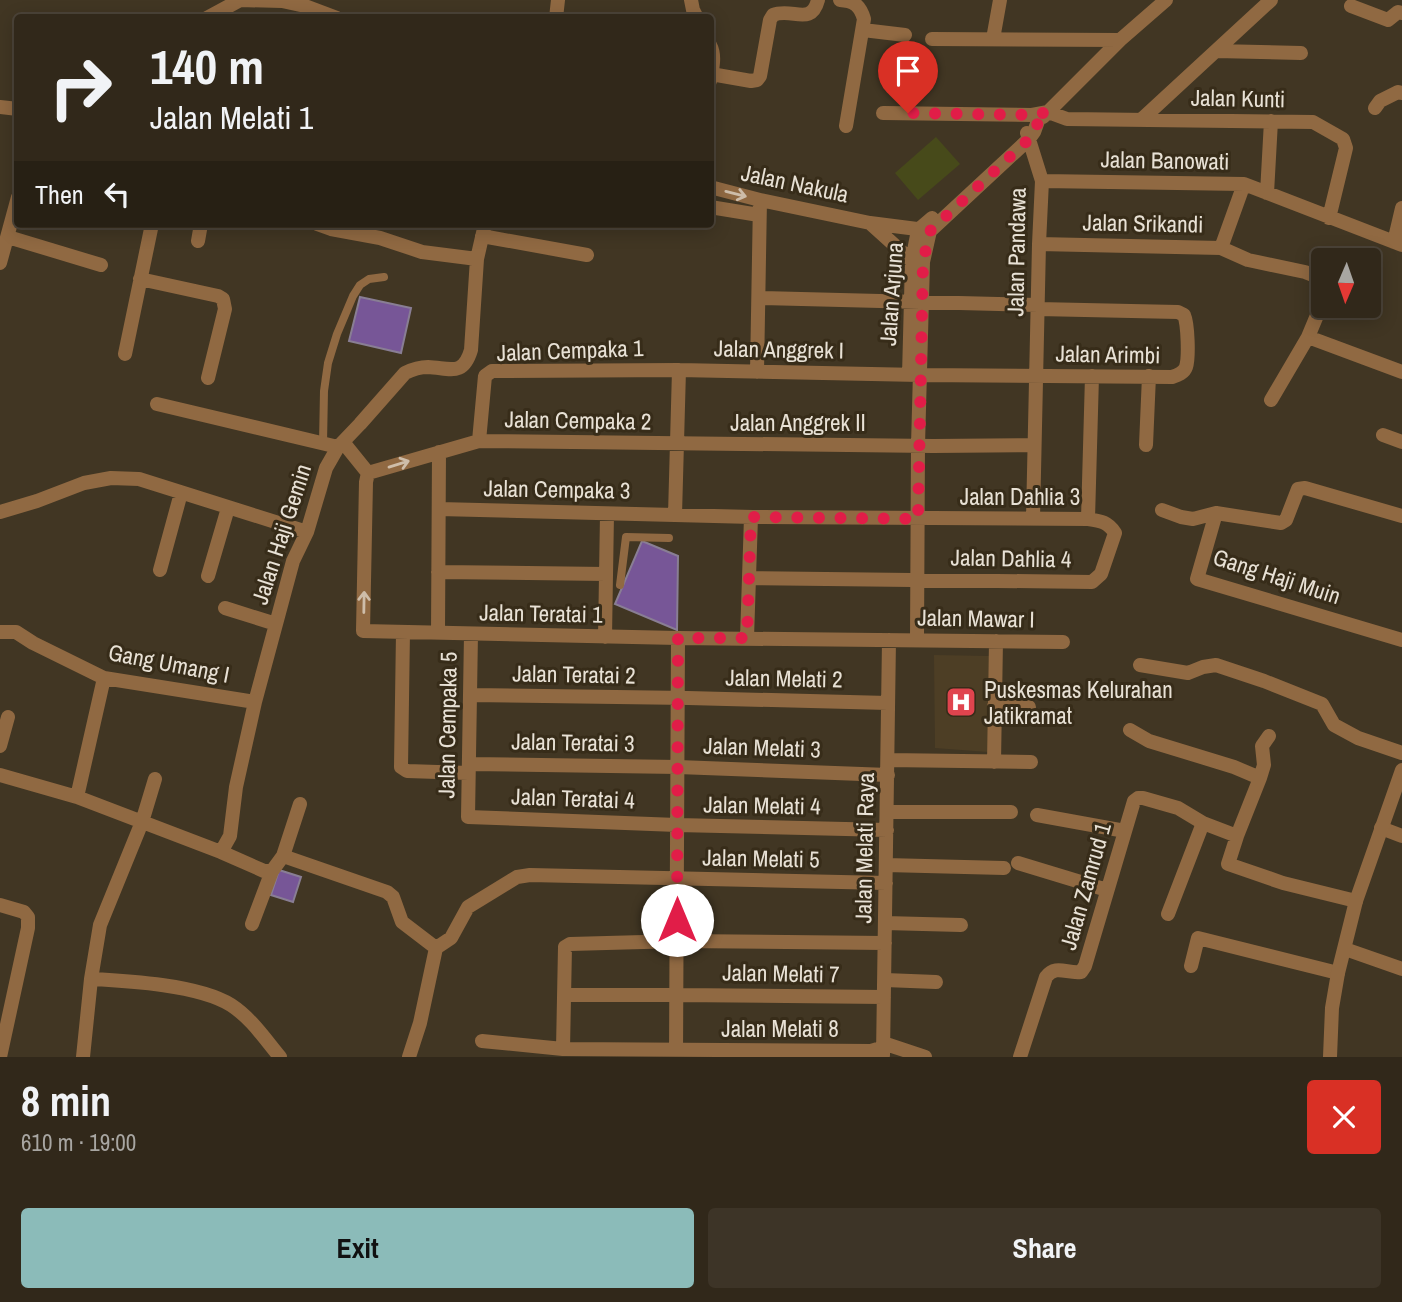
<!DOCTYPE html>
<html lang="en">
<head>
<meta charset="utf-8">
<style>
	body { margin:0; font-family:"Archivo Narrow",sans-serif; background:#3d3427; color:#f1f3f6; height:100vh; display:flex; flex-direction:column; font-size:26px; white-space:nowrap }
	* { box-sizing:border-box; margin:0 }
	p { font-size:23px; color:#a8a6a2 }
	.icon { flex:none; width:38px; height:38px; fill:none; stroke:currentColor; stroke-width:2; stroke-linecap:round; stroke-linejoin:round }
	.map { position:relative; height:1057px; overflow:hidden }
	.panel { display:flex; flex-direction:column; background:#31281a; flex:1 }
	.panel>* { flex:none }
	.guide { position:absolute; left:14px; top:14px; width:700px; height:214px; border-radius:7px; box-shadow:0 4px 18px #0003,0 0 0 2px #4c4439; background:#31281a; color:#f1f3f6; overflow:hidden }
	.needle { width:46px; rotate:182deg }
	.tools { position:absolute; left:1311px; top:248px; display:grid; gap:14px }
	.tools a { display:grid; place-items:center; width:70px; height:70px; border-radius:7px; background:#31281a; box-shadow:0 4px 18px #0003,0 0 0 2px #4c4439; font-size:35px }
	.pin { position:absolute; display:grid; place-items:center; width:60px; height:60px; color:#fff; margin:-72px -30px; border-radius:50% 50% 50% 0; rotate:-45deg; box-shadow:0 0 7px #0007 }
	.pin .icon { rotate:45deg }
	.me { position:absolute; width:77px; margin:-38px; rotate:0deg; stroke-linejoin:round; filter:drop-shadow(0 0 5px #0008) }
	.turn { display:flex; align-items:center; gap:24px; height:147px; padding:0 21px; font-size:32px }
	.turn .icon { width:91px; height:91px; stroke-width:2.5 }
	.turn b { display:block; font-size:49px; line-height:60px }
	.then { display:flex; align-items:center; height:66px; padding:0 21px; background:#0003; gap:14px; font-size:26px }
	.round { display:grid; place-items:center; flex:none; width:74px; height:74px; border-radius:7px; background:#3d3427 }
	.headline { display:flex; align-items:center; justify-content:space-between; height:119px; padding:0 21px }
	h1 { font-size:42px; font-weight:700; line-height:52px }
	.cta { display:flex; gap:14px; margin-top:auto; padding:14px 21px }
	.cta a { flex:1; height:80px; border-radius:7px; background:#8bbbb9; color:#111; font-size:28px; font-weight:700; line-height:80px; text-align:center }
	.cta a+a { background:#3d3427; color:#f1f3f6 }
	.map>svg:first-child { display:block }
	.built { fill:#4d3e25 }
	.green { fill:#474a1a }
	.building { fill:#775697; stroke:#897e94; stroke-width:2 }
	.lines { fill:none; stroke-linecap:round; stroke-linejoin:round }
	.service { stroke:#906942; stroke-width:8 }
	.minor { stroke:#906942; stroke-width:14 }
	.tertiary { stroke:#906942; stroke-width:14 }
	.oneway { stroke:#cebda9 }
	.route { stroke:#e11d48; stroke-width:12; stroke-dasharray:0 21.6 }
	.labels { text-anchor:middle; dominant-baseline:central; stroke-width:6; stroke-linejoin:round; paint-order:stroke }
	.street-label { font-size:23px; fill:#e8e1d5; stroke:#372c19 }
	.poi-label { font-size:23px; fill:#e8e1d5; stroke:#372c19; text-anchor:start }
</style>
</head>
<body>
<div class="map">
<svg width="1402" height="1057" viewBox="0 0 1402 1057">
	<rect width="100%" height="100%" fill="#413623"/>
	<!-- built -->
	<path class="built" d="M934,655L989,656L988,752L935,748Z"/>
	<!-- green -->
	<path class="green" d="M936,137L960,164L918,200L895,173Z"/>
	<!-- building -->
	<path class="building" d="M360,297L411,308L401,353L349,341Z
		M642,541L678,556L677,630L615,604Z
		M279,870L301,877L293,902L271,895Z"/>
	<g class="lines">
		<!-- service -->
		<path class="service" d="M323,443L324,391L328,363L337,334L353,296L360,285L369,279L384,277
			M620,585L626,537L669,538"/>
		<!-- minor -->
		<path class="minor" d="M691,0L693,10L697,18
			M840,0C854,1 860,5 864,19L846,126
			M1351,6L1388,20L1398,12L1402,13
			M207,18L240,0L282,1L305,6L337,18
			M556,18L558,0
			M863,30L905,35
			M932,39L1120,40
			M993,39L1000,0
			M710,45C716,56 712,69 710,81
			M1216,51L1301,53
			M711,74L751,81L757,80L760,76L770,20L773,15C792,7 811,27 818,0
			M0,107L18,109
			M1375,108L1380,101L1398,92L1402,93
			M883,113L1032,115L1048,112L1067,119L1313,122L1343,139L1346,148L1329,218
			M1043,117L1120,40L1166,0
			M1141,120L1271,0
			M1027,133L1042,181L1039,244L1033,518
			M1042,181L1244,184L1402,245
			M710,187L760,200L870,223L925,230
			M1267,193L1271,121
			M710,207L759,215
			M870,223L912,261L918,262
			M317,224L331,229L380,238L422,252L477,259
			M482,236L587,255
			M8,237L101,265
			M198,241L201,224
			M1394,242L1402,208
			M1039,244L1221,248L1244,184
			M1221,248L1248,260L1305,272L1323,279
			M0,263L18,197
			M140,279L218,296L223,299L225,309L208,378
			M759,298L1038,305
			M1038,309L1178,312L1184,315C1188,324 1189,358 1186,367C1184,373 1178,375 1172,377L920,375L679,370L492,371L485,376L479,441L368,473L366,482L363,631L678,638L1063,642
			M1308,337L1402,372
			M125,354L152,224
			M757,372L760,200
			M909,375L912,261L918,230L932,218
			M1271,400L1308,337L1323,301
			M157,404L338,447
			M1383,435L1402,442
			M479,441L933,446L1034,445
			M343,442L368,473
			M1146,445L1149,376
			M439,509L753,517L1088,519C1101,521 1108,522 1115,533L1101,574L1092,582L749,578
			M1162,510L1181,517L1193,519L1216,513L1281,523L1286,520L1298,489L1305,488L1402,516
			M0,512L37,501L84,483L111,478L139,479L307,532
			M1216,513L1197,579L1402,640
			M675,515L679,370
			M1088,519L1092,376
			M160,570L181,493
			M438,572L606,574
			M208,576L228,508
			M225,608L276,624
			M0,632H16L33,643L104,678L255,702
			M403,632L401,767L407,771L468,773
			M438,633L439,452
			M471,634L468,817L677,825L887,830
			M605,637L607,514
			M747,638L751,517
			M917,640L918,445L923,262L930,231L1029,139L1034,132L1038,121
			M1140,665L1188,673L1203,667L1216,665L1264,681L1322,704L1334,725L1358,738L1402,753
			M104,678L77,797L221,852L230,836L236,787L255,702L293,561L307,532L326,468L338,447L360,424L405,373C413,369 419,367 428,367C450,368 463,377 471,350L477,259L485,224
			M470,695L688,698L888,703
			M994,706L1029,707
			M1130,730L1149,741L1234,767L1260,778L1237,836L1228,864L1283,883L1356,901
			M0,746L8,717
			M888,760L1031,762
			M994,762L996,641
			M469,764L678,767L888,775
			M0,775L77,797
			M1260,778L1264,765L1262,746L1269,736
			M887,812H1011
			M1037,815L1125,831
			M1381,828L1402,836
			M221,852L264,871H272L283,856L300,804
			M283,856L387,892L393,897L402,922L436,948
			M1018,863L1107,890
			M886,865L1004,868
			M0,905L24,912L28,917V928L0,1057
			M1168,914L1203,823
			M885,923L961,925
			M252,924L272,871
			M1345,949L1402,969
			M1191,966L1198,938L1338,973
			M91,979C130,981 199,985 231,1005C251,1018 265,1039 280,1057
			M885,980L936,982
			M564,995H677L884,997
			M482,1041L563,1049
			M883,1043L925,1057
			M884,1047L871,1051L563,1049L565,947L570,944L680,941L885,943
			M883,1055L889,640
			M83,1057L91,979L100,925L142,822L155,779
			M409,1057L420,1023L436,948L451,938L468,907L517,877L530,875L886,883
			M676,1057L678,638
			M1020,1057L1046,977C1056,964 1067,974 1081,972L1085,966L1134,801L1138,798H1143L1178,808L1203,823L1237,836"/>
		<!-- tertiary -->
		<path class="tertiary" d="M1330,1057L1332,1008L1338,973L1356,901L1402,770"/>
	</g>
	<!-- one-way arrows -->
	<defs><path id="oneway-shaft" d="M-6 0H5M1.5-3L5.5 0L1.5 3" fill="none" stroke-width="1.6" stroke-linecap="round" stroke-linejoin="round" transform="scale(1.75)"/></defs>
	<g class="oneway">
		<use href="#oneway-shaft" transform="translate(736 194) rotate(14)"/>
		<use href="#oneway-shaft" transform="translate(399 464) rotate(-17)"/>
		<use href="#oneway-shaft" transform="translate(364 602) rotate(-89)"/>
	</g>
	<g class="lines">
		<!-- route -->
		<path class="route" d="M677,920L678,638H747L751,517L918,519L923,262L930,231L1029,139C1037,127 1036,122 1048,112L1032,115L908,113"/>
	</g>
	<!-- icons -->
	<defs>
		<g id="hospital-square" transform="scale(1.575)"><rect x="-9" y="-9" width="18" height="18" rx="4" fill="#e0444e" stroke="#372c19"/><path d="M-5-5h3v3.5h4V-5h3V5h-3V1.5h-4V5h-3Z" fill="#fff"/></g>
	</defs>
	<g fill-rule="evenodd">
		<use href="#hospital-square" x="961" y="702"/>
	</g>
	<g class="labels">
		<!-- street labels -->
		<g class="street-label">
			<text transform="translate(1238 98) rotate(1)">Jalan Kunti</text>
			<text transform="translate(1165 160) rotate(1)">Jalan Banowati</text>
			<text transform="translate(795 183) rotate(12)">Jalan Nakula</text>
			<text transform="translate(1143 223) rotate(1)">Jalan Srikandi</text>
			<text transform="translate(1016 252) rotate(-89)">Jalan Pandawa</text>
			<text transform="translate(891 294) rotate(-86)">Jalan Arjuna</text>
			<text transform="translate(779 349) rotate(1)">Jalan Anggrek I</text>
			<text transform="translate(570 350) rotate(-2)">Jalan Cempaka 1</text>
			<text transform="translate(1108 354) rotate(1)">Jalan Arimbi</text>
			<text transform="translate(578 420) rotate(1)">Jalan Cempaka 2</text>
			<text x="798" y="422">Jalan Anggrek II</text>
			<text transform="translate(557 489) rotate(1)">Jalan Cempaka 3</text>
			<text x="1020" y="496">Jalan Dahlia 3</text>
			<text transform="translate(281 534) rotate(-72)">Jalan Haji Gemin</text>
			<text transform="translate(1011 558) rotate(1)">Jalan Dahlia 4</text>
			<text transform="translate(1277 576) rotate(18)">Gang Haji Muin</text>
			<text transform="translate(541 613) rotate(1)">Jalan Teratai 1</text>
			<text transform="translate(976 618) rotate(1)">Jalan Mawar I</text>
			<text transform="translate(169 663) rotate(11)">Gang Umang I</text>
			<text transform="translate(574 674) rotate(1)">Jalan Teratai 2</text>
			<text transform="translate(784 678) rotate(1)">Jalan Melati 2</text>
			<text transform="translate(447 725) rotate(-89)">Jalan Cempaka 5</text>
			<text transform="translate(573 742) rotate(1)">Jalan Teratai 3</text>
			<text transform="translate(762 747) rotate(2)">Jalan Melati 3</text>
			<text transform="translate(573 798) rotate(2)">Jalan Teratai 4</text>
			<text transform="translate(762 805) rotate(1)">Jalan Melati 4</text>
			<text transform="translate(864 848) rotate(-89)">Jalan Melati Raya</text>
			<text transform="translate(761 858) rotate(1)">Jalan Melati 5</text>
			<text transform="translate(1085 886) rotate(-74)">Jalan Zamrud 1</text>
			<text transform="translate(781 973) rotate(1)">Jalan Melati 7</text>
			<text x="780" y="1028">Jalan Melati 8</text>
		</g>
		<!-- poi labels -->
		<g class="poi-label">
			<text x="984" y="689">Puskesmas Kelurahan<tspan x="984" dy="26">Jatikramat</tspan></text>
		</g>
	</g>
</svg>
<div class="tools">
<a><svg class="needle" viewBox="-14 -14 28 28"><path d="M0-13l5 13h-10z" fill="#e53935"/><path d="M0 13l5-13h-10z" fill="#a8a6a2"/></svg></a>
</div>
<div class="pin" style="left:908px;top:113px;background:#d93025"><svg class="icon" aria-label="arrive" viewBox="0 0 24 24"><path d="M6 21V4h12l-3 4 3 4H6"/></svg></div>
<svg class="me" style="left:677px;top:920px" viewBox="-20 -20 40 40"><circle r="19" fill="#fff"/><path d="M0-13L10 11 0 6-10 11z" fill="#e11d48"/></svg>
<div class="guide">
<div class="turn"><svg class="icon" aria-label="right" viewBox="0 0 24 24"><path d="M7 20v-9h11M14 6l5 5-5 5"/></svg><div><b>140 m</b>Jalan Melati 1</div></div>
<div class="then">Then<svg class="icon" aria-label="left" viewBox="0 0 24 24"><path d="M17 20v-9H6M10 6l-5 5 5 5"/></svg></div>
</div>
</div>
<section class="panel">
<div class="headline"><div><h1>8 min</h1><p>610 m · 19:00</p></div><a class="round" style="background:#d93025;color:#fff"><svg class="icon" aria-label="close" viewBox="0 0 24 24"><path d="M6 6l12 12M18 6L6 18"/></svg></a></div>
<div class="cta"><a>Exit</a><a>Share</a></div>
</section>
</body>
</html>
